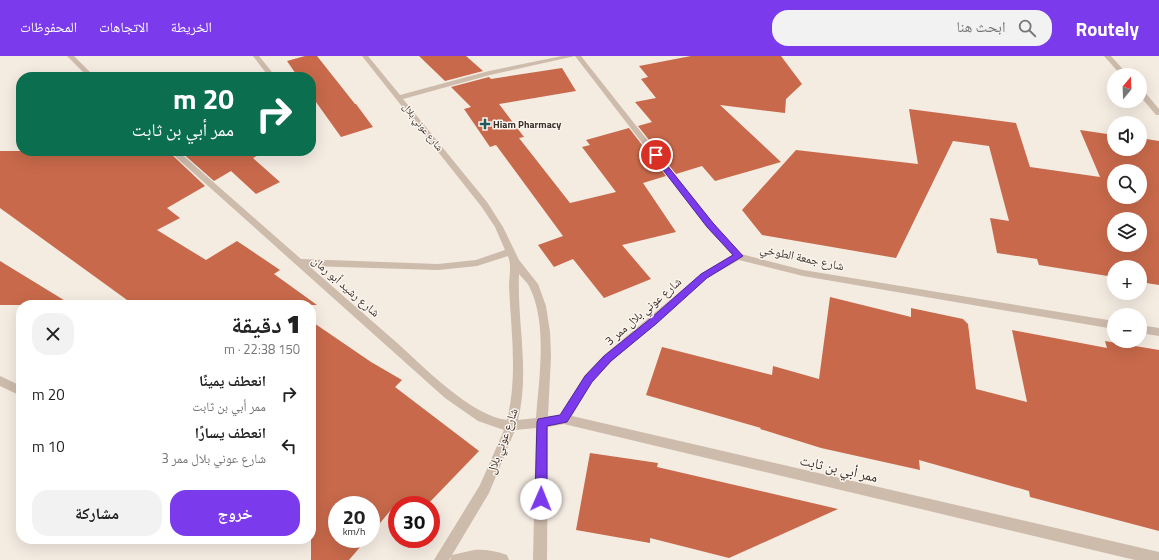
<!DOCTYPE html>
<html lang="ar">
<head>
<meta charset="utf-8">
<style>
	body { margin:0; font-family:"Titillium Web","Noto Naskh Arabic",sans-serif; background:#f2f2f2; color:#222; direction:rtl; height:100vh; display:flex; flex-direction:column; font-size:15px; white-space:nowrap }
	* { box-sizing:border-box; margin:0 }
	p { font-size:13px; color:#767676 }
	.icon { flex:none; width:22px; height:22px; fill:none; stroke:currentColor; stroke-width:2; stroke-linecap:round; stroke-linejoin:round }
	.map { position:relative; flex:1; overflow:hidden; direction:ltr }
	.side { position:absolute; left:16px; top:244px; width:300px; height:244px; display:flex; flex-direction:column; background:#fff; border-radius:16px; box-shadow:0 4px 16px #0002; direction:rtl }
	.side>* { flex:none }
	.banner { position:absolute; left:16px; top:16px; width:300px; height:84px; border-radius:16px; box-shadow:0 4px 16px #0002; direction:rtl; background:#0b6e4f; color:#fff; overflow:hidden }
	.needle { width:26px; rotate:19deg }
	.tools { position:absolute; left:1107px; top:12px; display:grid; gap:8px }
	.tools a { display:grid; place-items:center; width:40px; height:40px; border-radius:50%; background:#fff; box-shadow:0 4px 16px #0002; font-size:20px }
	.speed { position:absolute; left:328px; top:440px; display:flex; gap:8px; font-size:20px; font-weight:700; text-align:center }
	.speed>* { display:grid; place-content:center; width:52px; height:52px; border-radius:50%; background:#fff; box-shadow:0 4px 16px #0002; line-height:1 }
	.speed small { font-size:10px; font-weight:400 }
	.speed .limit { border:6px solid #d22; background:#fff; color:#111 }
	.pin { position:absolute; display:grid; place-items:center; width:34px; height:34px; color:#fff; margin:-17px; border:2px solid #fff; border-radius:50%; box-shadow:0 1px 4px #0007 }
	.me { position:absolute; width:44px; margin:-22px; rotate:1deg; stroke-linejoin:round; filter:drop-shadow(0 0 3px #0008) }
	.turn { display:flex; align-items:center; gap:14px; height:84px; padding:0 16px; font-size:18px }
	.turn .icon { width:52px; height:52px; stroke-width:2.5 }
	.turn b { display:block; font-size:28px; line-height:34px }
	.round { display:grid; place-items:center; flex:none; width:42px; height:42px; border-radius:16px; background:#f2f2f2 }
	.headline { display:flex; align-items:center; justify-content:space-between; height:68px; padding:0 16px }
	h1 { font-size:24px; font-weight:800; line-height:30px }
	.action { display:flex; gap:8px; margin-top:auto; padding:8px 16px }
	.action a { flex:1; height:46px; border-radius:16px; background:#7c3aed; color:#fff; font-size:16px; font-weight:800; line-height:46px; text-align:center }
	.action a+a { background:#f2f2f2; color:#222 }
	ul { padding:0; list-style:none }
	li { display:flex; align-items:center; gap:12px; height:52px; padding:0 16px }
	li div { flex:1 }
	li b { display:block; font-size:15px }
	li em { font-style:normal }
	header { display:flex; align-items:center; gap:24px; box-sizing:border-box; height:56px; padding:0 20px; background:#7c3aed; color:#fff }
	header strong { font-size:19px }
	nav { display:flex; gap:22px; margin-inline-start:auto; font-size:14px }
	.search { width:280px; height:36px; background:#f2f2f2; display:flex; align-items:center; gap:10px; box-sizing:border-box; padding:0 14px; border-radius:16px; color:#767676; font-size:15px }
	.map>svg:first-child { display:block }
	.building { fill:#c8694b; fill-rule:evenodd }
	.lines { fill:none; stroke-linecap:round; stroke-linejoin:round }
	.street { fill:#cdbbac; fill-rule:evenodd }
	.route { fill:#7c3aed; stroke:#51269a }
	.poi-dot { fill:#1f5a5e; stroke:#fbf5ee; stroke-width:1.5 }
	.labels { text-anchor:middle; dominant-baseline:central; stroke-width:3; stroke-linejoin:round; paint-order:stroke }
	.far-poi-label { font-size:10px; font-weight:bold; fill:#3b302b; stroke:#fbf5ee; text-anchor:start }
	.far-street-label { font-size:10px; fill:#3b302b; stroke:#fbf5ee }
	.street-label { font-size:12px; fill:#3b302b; stroke:#fbf5ee }
	.near-street-label { font-size:14px; fill:#3b302b; stroke:#fbf5ee }
</style>
</head>
<body>
<header>
<strong>Routely</strong>
<div class="search"><svg class="icon" aria-label="search" viewBox="0 0 24 24"><circle cx="10" cy="10" r="6"/><path d="M15 15l6 6"/></svg>ابحث هنا</div>
<nav><a>الخريطة</a><a>الاتجاهات</a><a>المحفوظات</a></nav>
</header>
<div class="map">
<svg width="1159" height="504" viewBox="0 0 1159 504">
	<rect width="100%" height="100%" fill="#f4ebe1"/>
	<!-- building -->
	<path class="building" d="M305,0H317L355,48H356L373,71L341,81L311,39V21H298L287,5Z
		M419,0H466L483,15L445,25Z
		M691,0H781L802,28L786,43L785,57L720,49L781,106L715,125L702,110L676,118L638,70L652,66L635,46L656,42L641,23L648,21L639,10Z
		M562,12L576,35L499,48L524,81L519,82L570,147L616,136L582,91L590,89L586,84L629,72L666,120L643,127L676,176L622,189L651,223L604,242L573,203L554,211L538,189L563,180L496,89L490,91L464,53L471,51L451,31L489,21L491,23Z
		M909,53L1016,67L1030,111L1100,121L1080,74L1114,79V93H1140V82L1159,85V229L1140,226V211H1114V221L1039,209L1037,203L997,197L990,162L1009,165L989,90L953,85L896,202L762,179L742,154L796,94L918,108ZM1114,115H1140V141H1114ZM1114,163H1140V189H1114Z
		M0,95H168L205,130L167,152L180,162L157,174L206,204L237,185L280,214L274,218L317,249H134L0,152Z
		M180,95H266L253,102L280,126L256,138L231,115L214,125Z
		M0,205L72,249H0Z
		M830,241L911,261V252L963,263L968,268L976,333L1027,346L1012,274L1107,292L1105,285L1159,294V475L1030,441L1029,435L919,404L920,414L821,392L760,373L761,372L646,339L662,291L772,319L773,310L819,323Z
		M311,265L371,306L402,324L395,331L479,395L427,449H395L371,478V449H337V483H367L349,504H311Z
		M590,397L658,407L657,411L838,453L729,502L650,482V487L576,474Z"/>
	<g class="lines">
		<!-- street -->
		<path class="street" d="M67,0H74L95,21H88Z
			M253,0H259L276,21H269Z
			M362,0H368L400,39L489,15L562,0H581L713,167L741,198L803,214L1114,265V273L803,220L739,204L707,222L611,306L592,326L572,360L1159,496V504H1135L564,368L548,371L547,504H533L536,372L515,374L489,437L449,504H434L480,429L504,374L478,365L445,342L169,95H178L301,203L438,208L476,204L505,194L495,171L481,150ZM575,0L707,171L732,199L701,218L603,300L584,320L561,359L548,360L551,300L550,276L546,250L538,228L519,204L503,171L487,146L403,43L490,19ZM508,200C512,210 509,220 509,230C511,275 518,320 507,364C471,360 423,310 396,286C367,261 338,235 309,210L438,214L477,210ZM519,218C522,222 527,226 529,230C548,267 539,322 536,362L518,364C530,314 517,268 519,218Z
			M1104,0H1111L1128,19H1121Z
			M1140,34H1143L1159,53V59H1156L1140,40Z
			M1140,269L1159,272V280L1140,277Z
			M0,320L21,330V340L0,330Z
			M474,494C485,493 496,495 507,499L509,504H450L452,499Z"/>
	</g>
	<!-- route -->
	<path class="route" d="M656,97L658,98L713,167L743,200L707,222L656,268L611,305L592,326L567,366L547,370V443L545,446L541,448L537,446L535,443L537,366L538,363L560,359L585,320L604,300L650,263L701,218L733,199L707,171L653,101L652,99Z"/>
	<!-- markers -->
	<path class="poi-dot" d="M483 62h4v4h4v4h-4v4h-4v-4h-4v-4h4z"/>
	<g class="labels">
		<!-- far-poi labels -->
		<g class="far-poi-label">
			<text x="493" y="68">Hiam Pharmacy</text>
		</g>
		<!-- far-street labels -->
		<g class="far-street-label">
			<text transform="translate(423 71) rotate(51)">شارع عوني بلال</text>
		</g>
		<!-- street labels -->
		<g class="street-label">
			<text transform="translate(802 201) rotate(12)">شارع جمعة الطوخي</text>
			<text transform="translate(346 230) rotate(41)">شارع رشيد أبو رمان</text>
			<text transform="translate(643 255) rotate(-41)">شارع عوني بلال ممر 3</text>
			<text transform="translate(502 385) rotate(-70)">شارع عوني بلال</text>
		</g>
		<!-- near-street labels -->
		<g class="near-street-label">
			<text transform="translate(839 412) rotate(13)">ممر أبي بن ثابت</text>
		</g>
	</g>
</svg>
<div class="tools">
<a><svg class="needle" viewBox="-14 -14 28 28"><path d="M0-13l5 13h-10z" fill="#e53935"/><path d="M0 13l5-13h-10z" fill="#767676"/></svg></a>
<a><svg class="icon" aria-label="sound" viewBox="0 0 24 24"><path d="M4 9h4l5-4v14l-5-4H4zM17 9q2 3 0 6"/></svg></a>
<a><svg class="icon" aria-label="search" viewBox="0 0 24 24"><circle cx="10" cy="10" r="6"/><path d="M15 15l6 6"/></svg></a>
<a><svg class="icon" aria-label="layers" viewBox="0 0 24 24"><path d="M12 4l9 5-9 5-9-5zM3 14l9 5 9-5"/></svg></a>
<a>+</a>
<a>−</a>
</div>
<div class="speed"><div>20<small>km/h</small></div><div class="limit">30</div></div>
<div class="pin" style="left:656px;top:99px;background:#d93025"><svg class="icon" aria-label="arrive" viewBox="0 0 24 24"><path d="M6 21V4h12l-3 4 3 4H6"/></svg></div>
<svg class="me" style="left:541px;top:443px" viewBox="-20 -20 40 40"><circle r="19" fill="#fff"/><path d="M0-13L10 11 0 6-10 11z" fill="#7c3aed"/></svg>
<div class="banner">
<div class="turn"><svg class="icon" aria-label="right" viewBox="0 0 24 24"><path d="M7 20v-9h11M14 6l5 5-5 5"/></svg><div><b>20 m</b>ممر أبي بن ثابت</div></div>
</div>
<section class="side">
<div class="headline"><div><h1>1 دقيقة</h1><p>150 m · 22:38</p></div><a class="round"><svg class="icon" aria-label="close" viewBox="0 0 24 24"><path d="M6 6l12 12M18 6L6 18"/></svg></a></div>
<ul>
<li><svg class="icon" aria-label="right" viewBox="0 0 24 24"><path d="M7 20v-9h11M14 6l5 5-5 5"/></svg><div><b>انعطف يمينًا</b><p>ممر أبي بن ثابت</p></div><em>20 m</em></li>
<li><svg class="icon" aria-label="left" viewBox="0 0 24 24"><path d="M17 20v-9H6M10 6l-5 5 5 5"/></svg><div><b>انعطف يسارًا</b><p>شارع عوني بلال ممر 3</p></div><em>10 m</em></li>
</ul>
<div class="action"><a>خروج</a><a>مشاركة</a></div>
</section>
</div>
</body>
</html>
